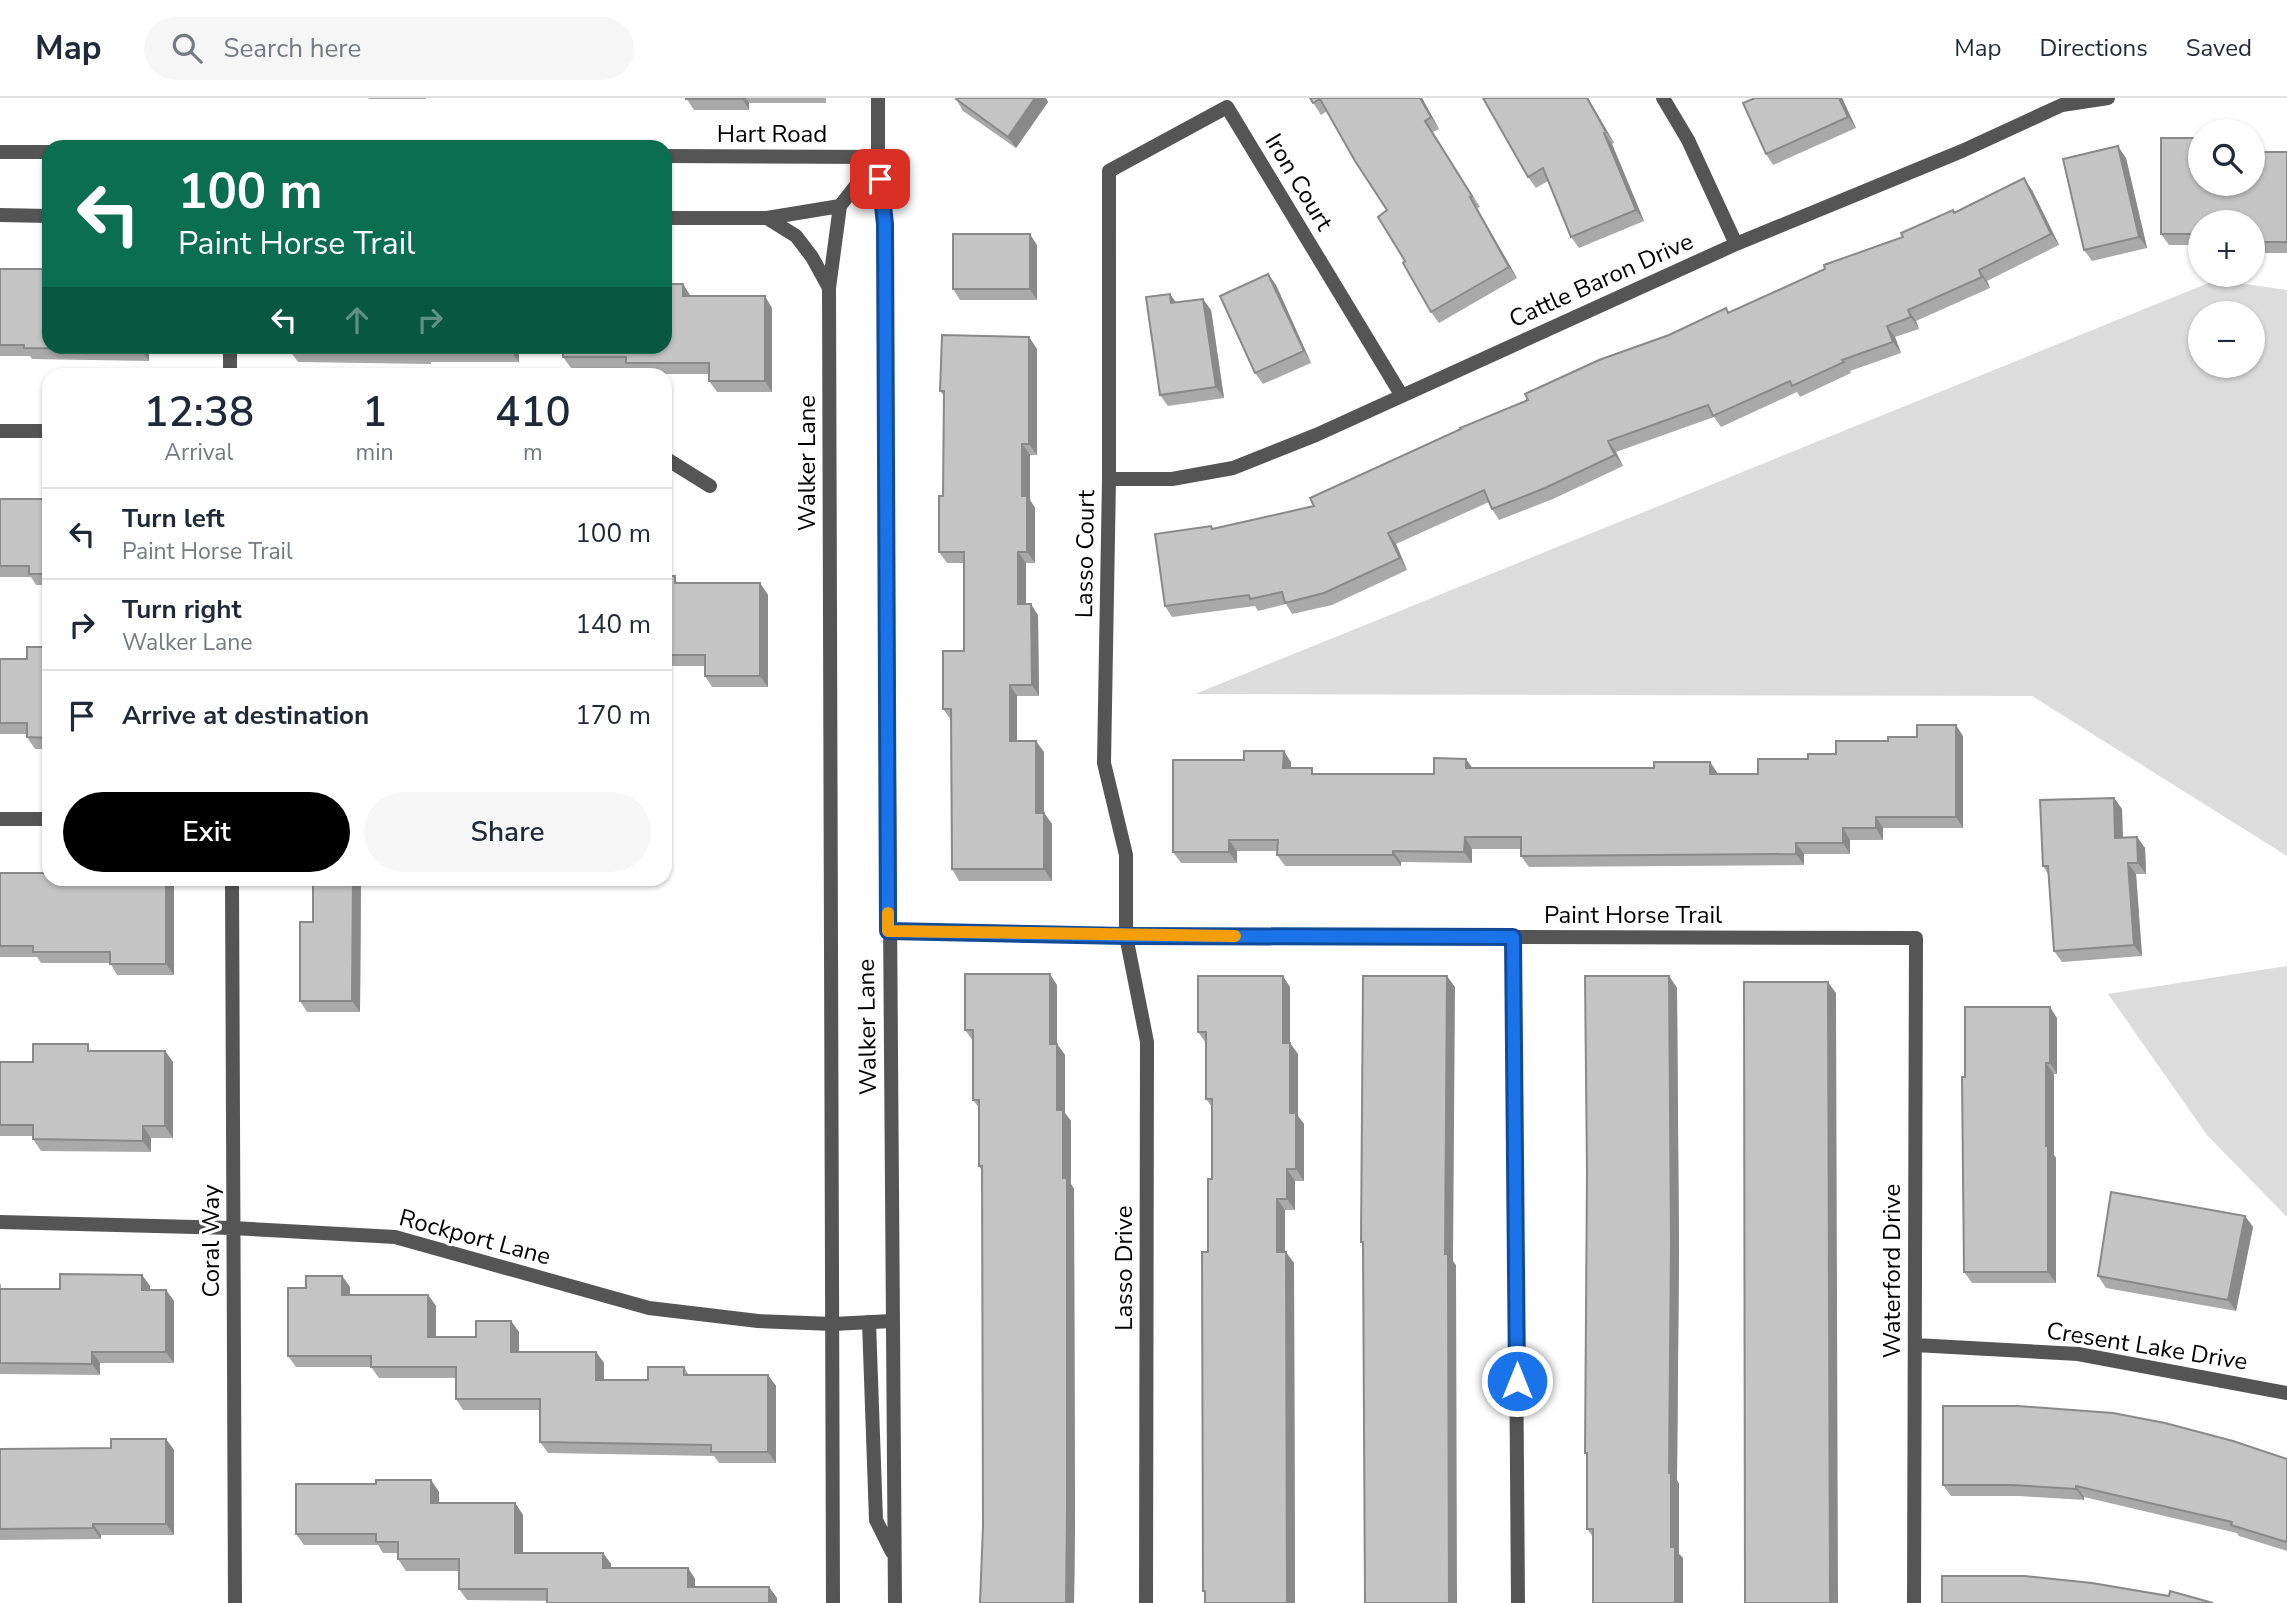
<!DOCTYPE html>
<html lang="en">
<head>
<meta charset="utf-8">
<style>
	body { margin:0; font-family:"Nunito Sans",sans-serif; background:#f6f6f7; color:#1f2937; height:100vh; display:flex; flex-direction:column; font-size:26px; white-space:nowrap }
	* { box-sizing:border-box; margin:0 }
	p { font-size:23px; color:#747a83 }
	.icon { flex:none; width:38px; height:38px; fill:none; stroke:currentColor; stroke-width:2; stroke-linecap:round; stroke-linejoin:round }
	.map { position:relative; flex:1; overflow:hidden }
	.panel { position:absolute; left:42px; top:270px; width:630px; height:518px; display:flex; flex-direction:column; background:#fff; border-radius:21px; box-shadow:0 2px 5px #0004 }
	.panel>* { flex:none }
	.guide { position:absolute; left:42px; top:42px; width:630px; height:214px; border-radius:21px; box-shadow:0 2px 5px #0004; background:#0b6e4f; color:#fff; overflow:hidden }
	.buttons { position:absolute; left:2188px; top:21px; display:grid; gap:14px }
	.buttons a { display:grid; place-items:center; width:77px; height:77px; border-radius:50%; background:#fff; box-shadow:0 2px 5px #0004; font-size:35px }
	.pin { position:absolute; display:grid; place-items:center; width:60px; height:60px; color:#fff; margin:-30px; border-radius:14px; box-shadow:0 4px 10px #0006 }
	.me { position:absolute; width:77px; margin:-38px; rotate:0deg; stroke-linejoin:round; filter:drop-shadow(0 0 5px #0008) }
	.turn { display:flex; align-items:center; gap:24px; height:147px; padding:0 21px; font-size:32px }
	.turn .icon { width:91px; height:91px; stroke-width:2.5 }
	.turn b { display:block; font-size:49px; line-height:60px }
	.lanes { display:flex; align-items:center; height:66px; padding:0 21px; background:#0003; justify-content:center; gap:35px; direction:ltr }
	.lanes .off { opacity:.35 }
	.eta { display:flex; justify-content:space-evenly; align-items:center; height:119px; text-align:center }
	.eta b { font-size:42px; font-weight:600; line-height:49px }
	.cta { display:flex; gap:14px; margin-top:auto; padding:14px 21px }
	.cta a { flex:1; height:80px; border-radius:42px; background:#000; color:#fff; font-size:28px; font-weight:600; line-height:80px; text-align:center }
	.cta a+a { background:#f6f6f7; color:#1f2937 }
	ul { padding:0; list-style:none }
	li { display:flex; align-items:center; gap:21px; height:91px; padding:0 21px; border-top:2px solid #e0e1e3 }
	li div { flex:1 }
	li b { display:block; font-size:26px }
	li em { font-style:normal }
	header { display:flex; align-items:center; gap:42px; box-sizing:border-box; height:98px; padding:0 35px; background:#fff; border-bottom:2px solid #e0e1e3 }
	header strong { font-size:33px }
	nav { display:flex; gap:38px; margin-inline-start:auto; font-size:24px }
	.search { width:490px; height:63px; background:#f6f6f7; display:flex; align-items:center; gap:18px; box-sizing:border-box; padding:0 24px; border-radius:38px; color:#747a83; font-size:26px }
	.map>svg:first-child { display:block }
	.green { fill:#dcdcdc; fill-rule:evenodd }
	.lines { fill:none; stroke-linecap:round; stroke-linejoin:round }
	.minor { stroke:#555; stroke-width:14 }
	.tertiary { stroke:#555; stroke-width:14 }
	.wall { fill:#a9a9a9 }
	.shaded-wall { fill:#898989 }
	.building { fill:#c4c4c4; stroke:#898989; stroke-width:2 }
	.route-casing { stroke:#114b97; stroke-width:18 }
	.route { stroke:#1a73e8; stroke-width:12 }
	.slow { stroke:#f59e0b; stroke-width:12 }
	.labels { text-anchor:middle; dominant-baseline:central; stroke-width:6; stroke-linejoin:round; paint-order:stroke }
	.street-label { font-size:24px; fill:#000; stroke:#fff }
</style>
</head>
<body>
<header>
<strong>Map</strong>
<div class="search"><svg class="icon" aria-label="search" viewBox="0 0 24 24"><circle cx="10" cy="10" r="6"/><path d="M15 15l6 6"/></svg>Search here</div>
<nav><a>Map</a><a>Directions</a><a>Saved</a></nav>
</header>
<div class="map">
<svg width="2287" height="1505" viewBox="0 0 2287 1505">
	<rect width="100%" height="100%" fill="#fff"/>
	<!-- green -->
	<path class="green" d="M2216,182L2287,192V758L2032,598L1195,596ZM2200,215H2252V268H2200Z
		M2287,868V1119L2207,1037L2108,896Z"/>
	<g class="lines">
		<!-- minor -->
		<path class="minor" d="M878,0V59
			M1663,0L1688,42L1736,146
			M230,248V276
			M0,333H49
			M665,360L710,388
			M1109,381H1172L1233,370L1316,337L1736,146L1962,53L2062,7L2108,0
			M0,721H49
			M232,780L235,1505
			M888,833L1126,838L1916,840L1914,1505
			M1513,839L1518,1505
			M0,1124L233,1130L395,1139L649,1210L758,1223L833,1226L892,1223
			M1915,1247L2078,1256L2287,1295
			M1146,1505L1147,944L1126,838V757L1104,665L1109,381V73L1227,9L1402,298"/>
		<!-- tertiary -->
		<path class="tertiary" d="M0,54H49
			M665,58L878,59
			M878,59L885,126L895,1505
			M0,117L49,118
			M665,120H767L840,108
			M767,120L796,138L812,159L829,190
			M869,1224L876,1422L892,1454
			M833,1505L829,190L840,108L878,59"/>
	</g>
	<!-- wall -->
	<path class="wall" d="M368,0H426V1H369Z
		M686,0H826V5H749V12H694Z
		M957,0H1046L1048,4L1016,50L963,13L956,1Z
		M1310,0H1422L1439,31L1433,34L1480,109L1477,110L1517,180L1439,225L1431,214L1405,163L1387,112L1327,13L1321,17Z
		M1588,0L1614,45L1612,46L1644,123L1579,150L1571,139L1548,83L1536,90L1528,79Z
		M1842,0L1856,30L1773,67L1766,56Z
		M2287,54V155H2252V124H2200V147H2169L2161,136L2200,86Z
		M2126,60L2147,150L2092,163L2084,152Z
		M2032,92L2059,147L1987,183L1990,190L1916,223L1919,231L1895,239L1901,255L1850,273L1851,275L1800,299L1797,294L1721,329L1714,319L1616,354L1623,368L1553,401L1499,422L1492,411L1489,404L1396,446L1407,472L1332,507L1292,516L1286,506L1258,513L1255,508L1172,519L1165,508L1213,431L1314,408L1528,302L1726,210L1729,215L1903,139L1955,114Z
		M1037,147V202H960L953,191Z
		M0,171L49,248H164V254H149V263L32,261L30,258H0Z
		M1268,176L1276,187L1311,265L1263,286L1255,275Z
		M683,186L690,198L772,210V294H717L709,283V276H634L630,270H571L563,259V256H519V264H431V266L298,264L290,253V248H665Z
		M1176,205L1211,212L1224,300L1168,308L1160,297Z
		M1029,239L1037,251V357H1030V402L1035,410V465H1026V506L1038,517L1039,598H1017V643L1044,654V715L1052,726V783H959L952,771L951,622L943,611L964,553V465H947L939,454L943,398L944,298L940,293Z
		M49,385V487H36L31,479H0V401H43Z
		M665,478L680,485H760L768,497V589H712L705,578V568H665Z
		M49,549V651H35L27,639V636H0V561H27Z
		M1963,638V730H1883V742H1850V756H1804V767L1529,769L1521,758V751H1472V765L1401,764V768H1285L1277,757V753H1237V765H1181L1173,754L1291,664V670L1316,676H1434L1472,670H1654L1710,664L1718,676H1758L1808,661L1836,656L1888,643Z
		M2114,700L2122,711L2123,740L2137,739L2145,750L2146,776H2136L2142,858L2062,864L2054,853L2048,776L2043,768Z
		M0,775L49,780H170L174,786V877H117L110,865H41L37,859H0Z
		M313,780H361L360,914H307L300,903L313,824Z
		M1669,878L1677,890L1679,1154L1677,1382L1679,1386V1456L1683,1460V1505L1593,1439L1587,1431V1358L1585,1355Z
		M1057,887V946L1065,957V1015L1071,1023V1086L1074,1091L1075,1427L1074,1505H980L983,1428L982,1073L979,1068V1010L973,1002V943L965,932Z
		M1290,889V945L1298,956V1018L1304,1026V1083H1295V1112H1285V1154L1294,1165L1295,1505H1205V1495L1203,1493L1212,1081V1009L1206,1001V945L1198,934Z
		M2057,920V976H2054V1057L2056,1060V1185H1972L1964,1174L1965,979Z
		M92,953H165L173,964V1040H151V1054L41,1053L33,1041V1038H0V964H33Z
		M2245,1118L2253,1129L2236,1213L2106,1190L2098,1178Z
		M142,1177L150,1188V1192H166L174,1203V1265H100V1277L0,1276V1185L1,1187V1191H60Z
		M342,1178L350,1189V1197H428L436,1208V1239H476L511,1223L519,1234V1254H596L604,1265V1282H648L684,1269L689,1277H768L776,1288V1365H719L714,1358L548,1355L540,1344V1312H463L456,1301V1280H379L371,1269H296L288,1258L306,1190Z
		M166,1341L174,1352V1437H101V1441L0,1442V1351L111,1350Z
		M2287,1361V1453L2239,1438L2237,1435L2084,1399V1402L2020,1398H1951L1943,1387Z
		M431,1382L439,1394V1405H515L523,1417V1455H603L611,1466V1470H688L695,1481V1489H769L777,1500V1505L467,1502L459,1491V1473H406L398,1461V1455H383L378,1447H304L296,1436L376,1386Z"/>
	<!-- shaded-wall -->
	<path class="shaded-wall" d="M742,0H746L749,5V12Z
		M1035,0H1046L1048,4L1016,50L1008,39Z
		M1420,0H1422L1439,31L1431,19Z
		M1587,0H1588L1614,45L1606,34Z
		M1839,0H1842L1856,30L1848,19Z
		M1604,35L1612,46L1644,123L1636,112Z
		M2194,40L2200,48V74L2194,67Z
		M2118,48L2126,60L2147,150L2139,139Z
		M2024,80L2032,92L2059,147L2051,136Z
		M1470,99L1477,110L1517,180L1509,169Z
		M1030,136L1037,147V202L1030,191Z
		M1979,172L1987,183L1990,190L1982,179Z
		M1268,176L1276,187L1311,265L1304,253Z
		M683,186L690,197V210L683,198Z
		M1170,196L1178,207L1171,205Z
		M765,198L772,210V294L765,283Z
		M1203,201L1211,212L1224,300L1216,289Z
		M1908,212L1916,223L1919,231L1911,219Z
		M1887,228L1895,239L1901,255L1893,244Z
		M1029,239L1037,251V357L1029,346Z
		M141,248H146L149,254V263L141,251Z
		M511,248H514L519,256V264L511,253Z
		M1608,343L1616,354L1623,368L1615,357Z
		M1022,346L1030,357V402L1035,410V465L1027,454L1022,398Z
		M1388,435L1396,446L1407,472L1400,460Z
		M1018,454L1026,465V517L1018,506Z
		M760,485L768,497V589L760,578Z
		M1031,506L1038,517L1039,598L1032,587Z
		M1010,587L1017,598V654L1010,643Z
		M1956,627L1963,638V730L1956,719Z
		M1036,643L1044,654V715L1052,726V783L1044,771L1036,715Z
		M1284,653L1291,664V681L1283,670Z
		M1466,661L1474,672L1466,670Z
		M1710,664L1718,676H1710Z
		M2114,700L2122,711L2123,751L2115,740Z
		M1876,719L1883,730V742L1876,730Z
		M1843,730L1850,742V756L1843,745Z
		M1465,739L1472,751V765L1464,754Z
		M2137,739L2145,750L2146,776L2138,765Z
		M1229,742L1237,753V765L1229,754Z
		M1796,745L1804,756V767L1796,756Z
		M1393,753L1401,764V768L1393,757Z
		M2128,765L2136,776L2142,858L2134,847Z
		M166,780H170L174,786V877L166,866Z
		M353,780H361L360,914L352,903Z
		M1050,876L1057,887V946L1065,957V1015L1071,1023V1086L1074,1091L1075,1427L1074,1505H1066L1063,1080L1057,1012L1050,946Z
		M1283,878L1290,889V945L1298,956V1018L1304,1026V1083L1296,1071L1283,945Z
		M1447,878L1455,889L1453,1163L1456,1167L1457,1505H1449L1445,1156Z
		M1669,878L1677,890L1679,1154L1677,1382L1679,1386V1456L1683,1460V1505H1675L1671,1449L1669,1375Z
		M1828,884L1836,895L1838,1505H1830Z
		M2050,909L2057,920V976L2050,965Z
		M165,953L173,964V1040L165,1028Z
		M2046,965L2054,976V1057L2056,1060V1185L2048,1174Z
		M143,1028L151,1040V1054L143,1043Z
		M1287,1071L1295,1083V1112L1287,1101Z
		M1277,1101L1285,1112V1165L1277,1154Z
		M2245,1118L2253,1129L2236,1213L2228,1202Z
		M1286,1154L1294,1165L1295,1505H1287Z
		M142,1177L150,1188V1203L142,1192Z
		M342,1178L350,1189V1208L342,1197Z
		M166,1192L174,1203V1265L166,1254Z
		M428,1197L436,1208V1251L428,1239Z
		M511,1223L519,1234V1265L511,1254Z
		M92,1254L100,1265V1277L92,1266Z
		M596,1254L604,1265V1294L596,1282Z
		M768,1277L776,1288V1365L768,1354Z
		M166,1341L174,1352V1437L166,1426Z
		M431,1382L439,1394V1417L431,1405Z
		M2076,1388L2084,1399V1402L2076,1391Z
		M515,1405L523,1417V1466L515,1455Z
		M93,1426L101,1437V1441L93,1430Z
		M603,1455L611,1466V1481L603,1470Z
		M688,1470L695,1481V1500L688,1489Z
		M769,1489L777,1500V1505H769Z"/>
	<!-- building -->
	<path class="building" d="M686,0H742V1H686Z
		M957,0H1035L1008,39L956,1Z
		M1310,0H1420L1431,19L1425,23L1472,98L1470,99L1509,169L1431,214L1403,165L1405,163L1378,119L1387,112L1355,63L1320,1L1313,5Z
		M1483,0H1587L1606,34L1604,35L1636,112L1571,139L1543,70L1528,79Z
		M1755,0H1839L1848,19L1766,56L1743,5Z
		M2161,40H2194V67H2200V86H2252V54H2287V144H2252V124H2200V136H2161Z
		M2118,48L2139,139L2084,152L2063,61Z
		M2024,80L2051,136L1979,172L1982,179L1908,212L1911,219L1887,228L1893,244L1842,262L1844,264L1792,288L1790,283L1713,318L1708,307L1608,343L1615,357L1545,390L1492,411L1484,392L1388,435L1400,460L1324,495L1285,505L1282,494L1250,501L1249,497L1165,508L1155,436L1211,428L1212,431L1314,408L1310,400L1461,331L1460,330L1528,302L1525,296L1599,262L1669,237L1726,210L1728,215L1825,171L1824,167L1903,139L1901,135L1953,112L1954,115Z
		M953,136H1030V191H953Z
		M0,171H49V248H141V251L24,250V247H0Z
		M1268,176L1304,253L1255,275L1220,198Z
		M665,186H683V198H765V283H709V265H626V259H563V248H665Z
		M1170,196L1171,205L1203,201L1216,289L1160,297L1146,199Z
		M942,237L1029,239V346H1022V398H1027V454H1018V506H1031L1032,587H1010V643H1036V715H1044V771H952L951,611H943V553H964V454H939V398H943L944,293H940Z
		M290,248H511V253H423V255L290,253Z
		M43,385H49V476H29V468H0V401H43Z
		M665,478H675V485H760V578H705V557H665Z
		M27,549H49V640L27,639V625H0V561H27Z
		M1917,627H1956V719H1876V730H1843V745H1796V756L1521,758V739H1465L1464,754L1393,753V757H1277L1278,742H1229V754H1173V662H1244V653H1284L1283,670H1312V676H1434V660L1466,661V670H1654V664H1710V676H1758V661H1808V656H1836V643H1888V639H1917Z
		M2114,700L2115,740L2137,739L2138,765H2128L2134,847L2054,853L2048,768H2043L2040,702Z
		M0,775H49V780H166V866H110V854H33V848H0Z
		M313,780H353L352,903H300V824H313Z
		M965,876H1050V946H1057V1012H1063V1080H1067V1416L1066,1505H980L983,1428L982,1068H979V1002H973V932H965Z
		M1198,878H1283V945H1290V1015H1296V1071H1287V1101H1277V1154H1286L1287,1505H1205V1493H1203L1202,1154H1208V1081H1212V1001H1206V934H1198Z
		M1363,878H1447L1445,1156H1448L1449,1505H1365L1363,1144H1361Z
		M1585,878H1669L1671,1143L1669,1375H1671V1449H1675V1505H1593V1431H1587V1355H1585L1587,1075Z
		M1744,884H1828L1830,1505H1745Z
		M1965,909H2050V965H2046V1048H2048V1174H1964L1962,979H1965Z
		M33,946H88V953H165V1028H143V1043L33,1041V1027H0V964H33Z
		M2111,1094L2245,1118L2228,1202L2098,1178Z
		M60,1176L142,1177V1192H166V1254H92V1266L0,1265V1191H60Z
		M306,1178H342V1197H428V1239H476V1223H511V1254H596V1282H648V1269H684V1277H768V1354H711V1347L540,1344V1301H456V1269H371V1258H288V1190H306Z
		M1943,1308H2018L2113,1315L2165,1325L2233,1343L2287,1361V1441L2286,1444L2231,1427L2232,1424L2076,1388V1391L2012,1387H1943Z
		M111,1341H166V1426H93V1430L0,1431V1351L111,1350Z
		M376,1382H431V1405H515V1455H603V1470H688V1489H769V1505H547V1491H459V1461H398V1444H376V1436H296V1386H376Z
		M1942,1478H2025L2092,1485L2169,1498L2170,1493L2213,1505H1942Z"/>
	<g class="lines">
		<!-- route casing -->
		<g class="route-casing">
			<path id="route" d="M880,81L885,126L888,833L1126,838L1513,839L1517,1283"/>
		</g>
		<!-- route -->
		<use href="#route" class="route"/>
		<!-- slow -->
		<path class="slow" d="M888,815V833L1235,838"/>
	</g>
	<g class="labels">
		<!-- street labels -->
		<g class="street-label">
			<text x="772" y="36">Hart Road</text>
			<text transform="translate(1299 84) rotate(59)">Iron Court</text>
			<text transform="translate(1601 182) rotate(-24)">Cattle Baron Drive</text>
			<text transform="translate(807 365) rotate(-90)">Walker Lane</text>
			<text transform="translate(1085 456) rotate(-89)">Lasso Court</text>
			<text x="1633" y="817">Paint Horse Trail</text>
			<text transform="translate(867 929) rotate(-91)">Walker Lane</text>
			<text transform="translate(475 1139) rotate(15)">Rockport Lane</text>
			<text transform="translate(211 1143) rotate(-90)">Coral Way</text>
			<text transform="translate(1124 1170) rotate(-90)">Lasso Drive</text>
			<text transform="translate(1892 1173) rotate(-90)">Waterford Drive</text>
			<text transform="translate(2147 1248) rotate(9)">Cresent Lake Drive</text>
		</g>
	</g>
</svg>
<div class="buttons">
<a><svg class="icon" aria-label="search" viewBox="0 0 24 24"><circle cx="10" cy="10" r="6"/><path d="M15 15l6 6"/></svg></a>
<a>+</a>
<a>−</a>
</div>
<div class="pin" style="left:880px;top:81px;background:#d93025"><svg class="icon" aria-label="arrive" viewBox="0 0 24 24"><path d="M6 21V4h12l-3 4 3 4H6"/></svg></div>
<svg class="me" style="left:1517px;top:1283px" viewBox="-20 -20 40 40"><circle r="17" fill="#1a73e8" stroke="#fff" stroke-width="3"/><path d="M0-11L8 9 0 5-8 9z" fill="#fff"/></svg>
<div class="guide">
<div class="turn"><svg class="icon" aria-label="left" viewBox="0 0 24 24"><path d="M17 20v-9H6M10 6l-5 5 5 5"/></svg><div><b>100 m</b>Paint Horse Trail</div></div>
<div class="lanes"><svg class="icon" aria-label="left" viewBox="0 0 24 24"><path d="M17 20v-9H6M10 6l-5 5 5 5"/></svg><svg class="icon off" aria-label="ahead" viewBox="0 0 24 24"><path d="M12 20V5M6 11l6-6 6 6"/></svg><svg class="icon off" aria-label="right" viewBox="0 0 24 24"><path d="M7 20v-9h11M14 6l5 5-5 5"/></svg></div>
</div>
<section class="panel">
<div class="eta">
<div><b>12:38</b><p>Arrival</p></div>
<div><b>1</b><p>min</p></div>
<div><b>410</b><p>m</p></div>
</div>
<ul>
<li><svg class="icon" aria-label="left" viewBox="0 0 24 24"><path d="M17 20v-9H6M10 6l-5 5 5 5"/></svg><div><b>Turn left</b><p>Paint Horse Trail</p></div><em>100 m</em></li>
<li><svg class="icon" aria-label="right" viewBox="0 0 24 24"><path d="M7 20v-9h11M14 6l5 5-5 5"/></svg><div><b>Turn right</b><p>Walker Lane</p></div><em>140 m</em></li>
<li><svg class="icon" aria-label="arrive" viewBox="0 0 24 24"><path d="M6 21V4h12l-3 4 3 4H6"/></svg><div><b>Arrive at destination</b></div><em>170 m</em></li>
</ul>
<div class="cta"><a>Exit</a><a>Share</a></div>
</section>
</div>
</body>
</html>
